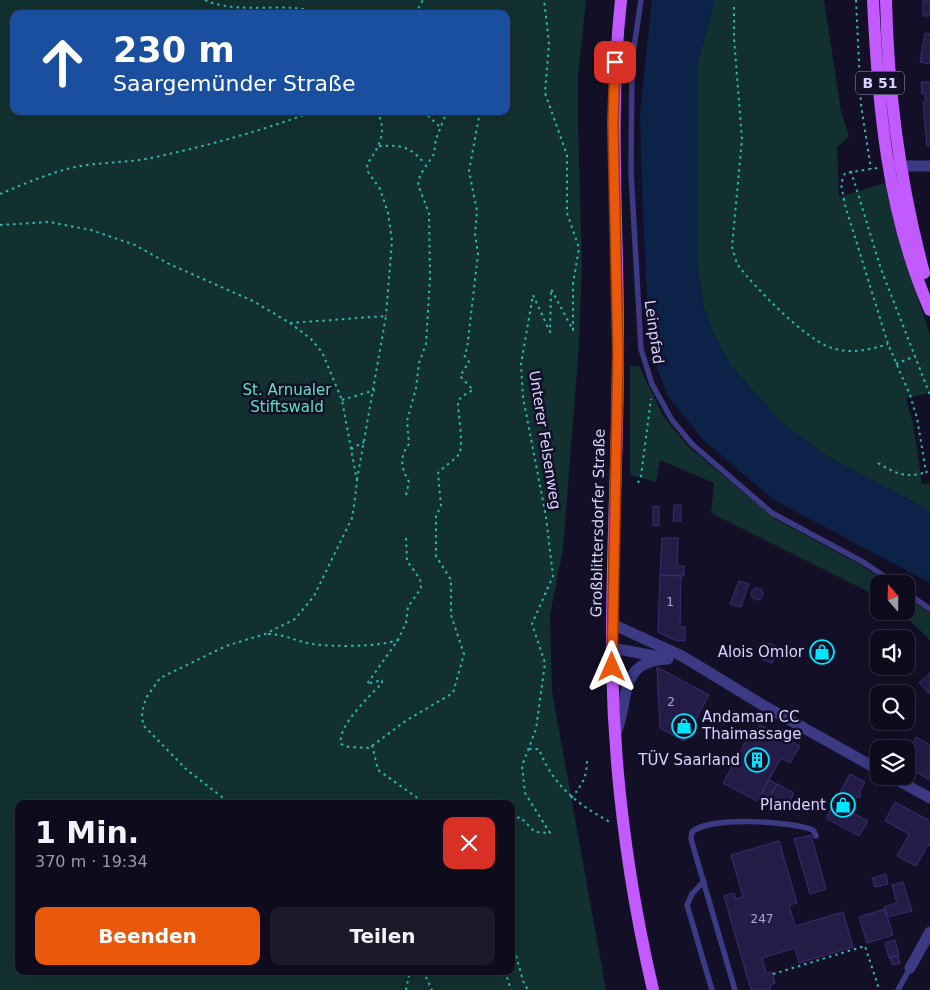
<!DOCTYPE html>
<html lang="de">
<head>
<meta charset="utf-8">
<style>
	body { margin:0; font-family:"DejaVu Sans",sans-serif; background:#1c1929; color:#f1f3f6; height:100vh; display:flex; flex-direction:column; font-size:19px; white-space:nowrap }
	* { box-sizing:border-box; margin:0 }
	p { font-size:16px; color:#9b9ba3 }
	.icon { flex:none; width:28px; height:28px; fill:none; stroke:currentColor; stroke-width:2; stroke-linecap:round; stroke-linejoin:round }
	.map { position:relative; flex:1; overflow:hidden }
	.details { position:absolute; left:15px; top:800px; width:500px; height:175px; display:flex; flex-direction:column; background:#0e0b1c; border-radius:10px; box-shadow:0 5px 20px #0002,0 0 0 1px #2e2b3b }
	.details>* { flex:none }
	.banner { position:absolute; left:10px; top:10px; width:500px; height:105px; border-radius:10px; box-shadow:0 5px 20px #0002,0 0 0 1px #2e2b3b; background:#1a4fa0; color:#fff; overflow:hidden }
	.needle { width:32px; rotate:340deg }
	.buttons { position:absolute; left:870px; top:575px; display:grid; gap:10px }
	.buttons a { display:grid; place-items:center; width:45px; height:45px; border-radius:10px; background:#0e0b1c; box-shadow:0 5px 20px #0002,0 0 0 1px #2e2b3b; font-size:25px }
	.pin { position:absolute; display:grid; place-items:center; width:42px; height:42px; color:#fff; margin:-21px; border-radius:10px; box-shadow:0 2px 8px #0006 }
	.me { position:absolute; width:55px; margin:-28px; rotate:0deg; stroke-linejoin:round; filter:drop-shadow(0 0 4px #0008) }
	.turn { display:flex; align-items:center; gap:18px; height:105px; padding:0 20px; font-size:22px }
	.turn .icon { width:65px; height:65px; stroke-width:2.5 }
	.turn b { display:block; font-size:35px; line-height:42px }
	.round { display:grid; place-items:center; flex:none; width:52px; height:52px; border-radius:10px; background:#1c1929 }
	.overview { display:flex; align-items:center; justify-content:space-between; height:85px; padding:0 20px }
	h1 { font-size:30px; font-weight:800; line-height:38px }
	.action { display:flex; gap:10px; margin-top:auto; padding:10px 20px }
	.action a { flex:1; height:58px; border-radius:10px; background:#ea580c; color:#fff; font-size:20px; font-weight:800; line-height:58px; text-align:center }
	.action a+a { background:#1c1929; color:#f1f3f6 }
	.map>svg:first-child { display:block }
	.green { fill:#12302f; fill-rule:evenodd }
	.water { fill:#0c2248 }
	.building { fill:#241b47; stroke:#3b2d73 }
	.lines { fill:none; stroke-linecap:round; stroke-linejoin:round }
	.path { stroke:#2fb8b0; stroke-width:2; stroke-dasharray:2.5 4; stroke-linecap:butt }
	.lane { stroke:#3d3a85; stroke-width:5.5 }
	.street { stroke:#3d3a85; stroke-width:11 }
	.primary { stroke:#c25bff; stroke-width:12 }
	.route-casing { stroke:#983908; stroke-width:12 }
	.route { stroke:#ea580c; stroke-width:9 }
	.labels { text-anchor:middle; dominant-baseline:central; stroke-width:5; stroke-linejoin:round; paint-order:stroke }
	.number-label { font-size:12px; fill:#aca6d1 }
	.shield { fill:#130f26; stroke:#9e99be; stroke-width:1 }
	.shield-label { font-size:14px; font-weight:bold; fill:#d9d4ff }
	.street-label { font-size:15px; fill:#d9d4ff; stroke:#130f26 }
	.park-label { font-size:15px; fill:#5fe0c0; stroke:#130f26 }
	.poi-label { font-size:15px; fill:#d9d4ff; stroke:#130f26; text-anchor:end }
</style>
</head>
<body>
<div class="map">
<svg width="930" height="990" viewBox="0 0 930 990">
	<rect width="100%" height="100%" fill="#130f26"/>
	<!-- green -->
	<path class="green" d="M0,0H586L578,77V123L582,262L579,345L563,549L550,615L552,691L606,990H0ZM14,14H506V111H14ZM19,804H511V971H19Z
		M715,0H824L841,111L849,137L837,147L839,197L885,183L895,227L930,335V393L906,398L913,423L922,484H930V511L825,455L781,422L731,366L712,331L704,308L698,271L697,64Z
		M630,366H639L664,417L688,446L775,519L861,565L888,584H879V597L711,513L714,483L660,460L656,482L630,475Z
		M906,596L930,613V640L899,611H906Z"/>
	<!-- water -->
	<path class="water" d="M652,0H715L697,64L698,271L704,308L712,331L731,366L781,422L825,455L930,511V583L774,500L701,438L666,393L649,344L642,190L640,114Z"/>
	<!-- building -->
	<path class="building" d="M923,0H930V16H923Z
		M925,33L930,34V64L920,62Z
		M921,82H930V146H927L923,102H926L925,94H922Z
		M674,505H681V521H673Z
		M653,506H659V526H653Z
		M662,538H678L677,566H684V576L660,575Z
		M660,575L681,576L680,627H685V641L674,640L658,632Z
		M739,581L749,584L741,607L730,604Z
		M751 594a6 6 0 1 1 12 0a6 6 0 1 1-12 0Z
		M769,643L778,647L772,663L763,660Z
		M657,667L709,695L684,741L660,728Z
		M930,673V694L919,683Z
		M760,725L800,746L790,763L781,758L757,801L723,783L747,739L751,741Z
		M916,737L930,745V780L906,767V755Z
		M850,774L865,782L859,793L861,795L859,798L857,796L847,815L850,817L853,813L868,821L859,836L826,818Z
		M769,780L777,784L770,797L762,793Z
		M777,784L794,793L790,802L781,797L777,806L768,801Z
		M895,802L930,821V846L928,845L916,866L897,856L909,834L885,821Z
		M811,835L826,889L810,894L794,839Z
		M779,841L797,903L789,905L795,926L843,912L853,947L799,963L795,948L762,958L766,973L772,972L775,983L770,985L771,990H751L724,896L734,893L736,899L743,897L731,855Z
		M886,874L888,884L875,887L872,878Z
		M903,882L912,911L887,917L884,907L897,903L892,885Z
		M885,909L893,935L867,943L859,917Z
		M895,940L899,955L889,958L885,943Z
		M898,955L900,963L893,965L890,957Z"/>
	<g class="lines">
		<!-- path -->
		<path class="path" d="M205,0C231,12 266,6 295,8C305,9 316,12 326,14
			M856,0L861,105L871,169
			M734,7V38L742,139L732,247C734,252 735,260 738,265C754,287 807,341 832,348C851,354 869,350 888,344
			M415,14L423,0
			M377,111C388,132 379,147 367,164L368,172L380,189L388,213L392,241L386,316
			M423,111L441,128
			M379,146C403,145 409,146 425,164
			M877,168L845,173L841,184L845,205L888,344L910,395L917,418L926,472L930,471
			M851,171L881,269L930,395
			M0,194C24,184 49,173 75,167C100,162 126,163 151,158C207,146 261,131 315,111
			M0,225L49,222L91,230L135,245L169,264L253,301L290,323L311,339L322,352L342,400L357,481L355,498L352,518L314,596L295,619L265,634L226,646L160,678L146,698L142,712L143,725L187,770L231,804
			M290,323L386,316L357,480
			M896,364L915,356
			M342,400L375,390
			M351,449L364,442
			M878,463C894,473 907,479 926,472
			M638,483L641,476L651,399
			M406,495L409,482C401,468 399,457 409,444L407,421L416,388L419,363L426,344L430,278L429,213L418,185L420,175L434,154L436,139L447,111
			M406,538L407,561L420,579L421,588L408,607L406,623L398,640L367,684L382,680V683C369,697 337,726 341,744L349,747L369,748L407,720L453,693L464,654L451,615V580L436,556V516L441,506L438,473C443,467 456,459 459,454C464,445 458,413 458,402L461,397L473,390L460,376L469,362L464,355L467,349L478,254L475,234L477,211L469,171L479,117L476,111
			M268,634C286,634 296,642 313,644C334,647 378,647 398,640
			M372,745L378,770L426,804
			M529,749H539C553,786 578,805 612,823
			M571,798C583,784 587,777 587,759
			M511,820L520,817L535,832L550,833L525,793L522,766L536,729L545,663L532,624L553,576L546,517L523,397L521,364L533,295L550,332L551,289L573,330V284L579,248L567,213V155L545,93L549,43L544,0
			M511,901L513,911L511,926
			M511,937L523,981L528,990
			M423,971L432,990
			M505,971L511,990
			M773,974L865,946L879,989
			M406,990L410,971"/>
		<!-- lane -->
		<path class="lane" d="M641,0L632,61L631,172L641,349L652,384L672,420L692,444L772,513L863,562L896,584
			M906,592L930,609
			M704,881L692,894L687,905L712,990
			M735,990L691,839L692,832C709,816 791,821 813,830L816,836
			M898,990L910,968"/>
		<!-- street -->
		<path class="street" d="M893,166H930
			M612,624L682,656L761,704L879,770
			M612,648L660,657
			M616,733C630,699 617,661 668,659
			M890,776L930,798
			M910,968L930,932"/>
		<!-- primary -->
		<path class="primary" d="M621,0C608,118 619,236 618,354C618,457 611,560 612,664C614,773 628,883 653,990
			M873,0C878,105 887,213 930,310
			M886,0C888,92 900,184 924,273"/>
	</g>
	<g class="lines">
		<!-- route casing -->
		<g class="route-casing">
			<path id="route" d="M612,667L618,354L613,124L615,62"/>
		</g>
		<!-- route -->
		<use href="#route" class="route"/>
	</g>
	<!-- icons -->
	<defs>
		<g id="shop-ring" transform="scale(1.25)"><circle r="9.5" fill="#130f26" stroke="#00e5ff" stroke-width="1.5"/><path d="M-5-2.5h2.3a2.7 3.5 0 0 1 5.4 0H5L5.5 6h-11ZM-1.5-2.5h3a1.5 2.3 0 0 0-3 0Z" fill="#00e5ff"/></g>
		<g id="building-ring" transform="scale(1.25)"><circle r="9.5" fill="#130f26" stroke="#00e5ff" stroke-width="1.5"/><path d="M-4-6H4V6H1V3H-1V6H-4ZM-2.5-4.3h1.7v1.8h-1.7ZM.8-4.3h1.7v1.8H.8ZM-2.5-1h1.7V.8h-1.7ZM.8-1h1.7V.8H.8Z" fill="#00e5ff"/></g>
	</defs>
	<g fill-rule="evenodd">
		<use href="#shop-ring" x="822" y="652"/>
		<use href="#shop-ring" x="684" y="726"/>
		<use href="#building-ring" x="757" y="760"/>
		<use href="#shop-ring" x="843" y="805"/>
	</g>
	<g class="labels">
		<!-- number labels -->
		<g class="number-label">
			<text x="670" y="602">1</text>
			<text x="671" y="702">2</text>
			<text x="762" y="919">247</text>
		</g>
		<!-- shield labels -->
		<rect class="shield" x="856" y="71.5" width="48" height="23" rx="4"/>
		<g class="shield-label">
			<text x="880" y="83">B 51</text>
		</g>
		<!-- street labels -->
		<g class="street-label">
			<text transform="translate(654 332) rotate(82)">Leinpfad</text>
			<text transform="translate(545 440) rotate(81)">Unterer Felsenweg</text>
			<text transform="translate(598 523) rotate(-89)">Großblittersdorfer Straße</text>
		</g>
		<!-- park labels -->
		<g class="park-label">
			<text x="287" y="390">St. Arnualer<tspan x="287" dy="17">Stiftswald</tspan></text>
		</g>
		<!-- poi labels -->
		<g class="poi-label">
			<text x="804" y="652">Alois Omlor</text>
			<text x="702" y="717" text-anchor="start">Andaman CC<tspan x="702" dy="17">Thaimassage</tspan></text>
			<text x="740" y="760">TÜV Saarland</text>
			<text x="826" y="805">Plandent</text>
		</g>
	</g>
</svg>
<div class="buttons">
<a><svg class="needle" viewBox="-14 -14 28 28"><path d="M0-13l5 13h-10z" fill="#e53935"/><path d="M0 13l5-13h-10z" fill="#9b9ba3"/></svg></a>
<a><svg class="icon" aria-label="sound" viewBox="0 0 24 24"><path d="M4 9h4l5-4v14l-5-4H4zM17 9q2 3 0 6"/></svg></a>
<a><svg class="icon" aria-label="search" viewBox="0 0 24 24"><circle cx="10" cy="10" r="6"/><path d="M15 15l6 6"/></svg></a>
<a><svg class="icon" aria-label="layers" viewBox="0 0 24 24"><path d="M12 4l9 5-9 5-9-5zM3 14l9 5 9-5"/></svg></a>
</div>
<div class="pin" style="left:615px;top:62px;background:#d93025"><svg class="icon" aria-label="arrive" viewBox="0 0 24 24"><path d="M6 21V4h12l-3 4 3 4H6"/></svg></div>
<svg class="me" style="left:612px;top:667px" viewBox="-20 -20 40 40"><path d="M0-17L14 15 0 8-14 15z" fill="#ea580c" stroke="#fff" stroke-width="4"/></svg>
<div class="banner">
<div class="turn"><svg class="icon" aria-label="ahead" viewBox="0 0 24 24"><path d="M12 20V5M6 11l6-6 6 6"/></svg><div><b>230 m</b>Saargemünder Straße</div></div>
</div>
<section class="details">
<div class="overview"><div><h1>1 Min.</h1><p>370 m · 19:34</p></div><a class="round" style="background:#d93025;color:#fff"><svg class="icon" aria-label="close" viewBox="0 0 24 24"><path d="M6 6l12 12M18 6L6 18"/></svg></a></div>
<div class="action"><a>Beenden</a><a>Teilen</a></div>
</section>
</div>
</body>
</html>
